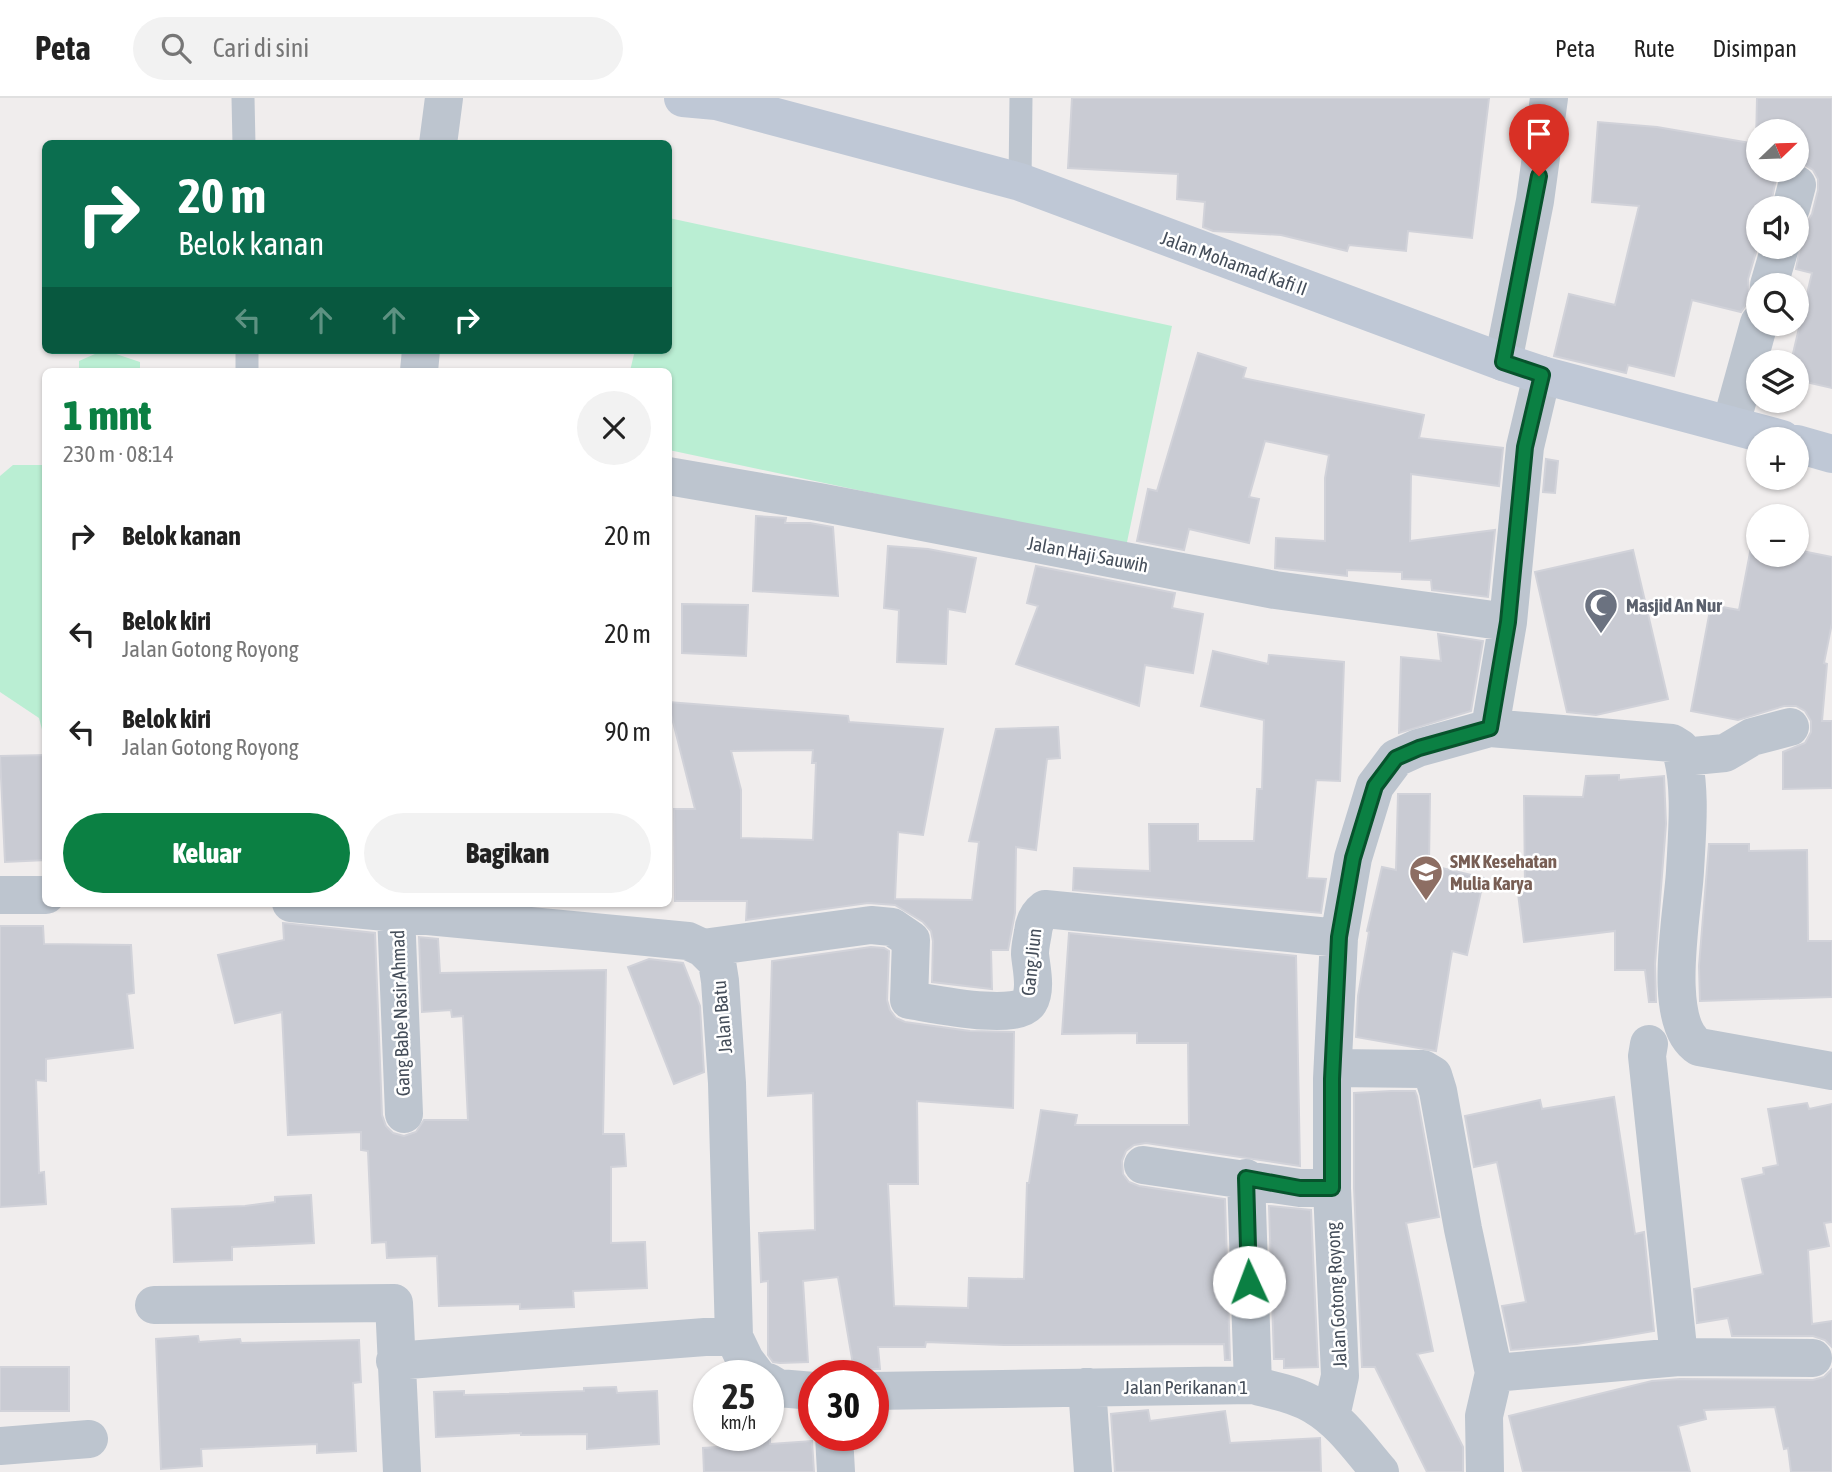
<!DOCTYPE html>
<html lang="id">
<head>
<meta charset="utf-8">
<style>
	body { margin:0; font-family:"Asap Condensed",sans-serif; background:#f2f2f2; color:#222; height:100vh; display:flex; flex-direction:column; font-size:26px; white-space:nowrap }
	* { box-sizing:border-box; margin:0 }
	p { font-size:23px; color:#767676 }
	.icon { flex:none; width:38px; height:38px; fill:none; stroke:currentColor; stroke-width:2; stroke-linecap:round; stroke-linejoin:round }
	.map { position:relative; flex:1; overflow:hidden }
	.sheet { position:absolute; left:42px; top:270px; width:630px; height:539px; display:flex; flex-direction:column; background:#fff; border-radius:10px; box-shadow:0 2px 5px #0004 }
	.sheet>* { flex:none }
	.banner { position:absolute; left:42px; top:42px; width:630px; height:214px; border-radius:10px; box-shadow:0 2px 5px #0004; background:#0b6e4f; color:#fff; overflow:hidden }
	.needle { width:46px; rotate:67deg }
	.tools { position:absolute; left:1746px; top:21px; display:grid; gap:14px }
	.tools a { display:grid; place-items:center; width:63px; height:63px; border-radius:50%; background:#fff; box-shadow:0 2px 5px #0004; font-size:35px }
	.speed { position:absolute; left:693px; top:1262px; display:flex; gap:14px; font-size:35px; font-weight:700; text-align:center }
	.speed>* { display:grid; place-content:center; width:91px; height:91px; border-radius:50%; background:#fff; box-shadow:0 2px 5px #0004; line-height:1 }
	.speed small { font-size:18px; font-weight:400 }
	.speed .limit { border:10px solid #d22; background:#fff; color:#111 }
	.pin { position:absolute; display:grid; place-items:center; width:60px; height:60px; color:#fff; margin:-72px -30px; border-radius:50% 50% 50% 0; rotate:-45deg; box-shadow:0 0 7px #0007 }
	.pin .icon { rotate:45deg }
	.me { position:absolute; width:77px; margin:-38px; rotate:358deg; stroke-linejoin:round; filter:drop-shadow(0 0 5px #0008) }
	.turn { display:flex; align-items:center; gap:24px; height:147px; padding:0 21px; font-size:32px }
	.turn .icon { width:91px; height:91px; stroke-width:2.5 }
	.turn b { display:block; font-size:49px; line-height:60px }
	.lanes { display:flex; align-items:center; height:66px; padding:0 21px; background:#0003; justify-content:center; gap:35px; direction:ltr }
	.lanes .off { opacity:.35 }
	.round { display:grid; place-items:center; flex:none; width:74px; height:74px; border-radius:37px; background:#f2f2f2 }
	.overview { display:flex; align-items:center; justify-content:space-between; height:119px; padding:0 21px }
	h1 { font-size:42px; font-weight:800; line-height:52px; color:#0b8043 }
	.cta { display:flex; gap:14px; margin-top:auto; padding:14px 21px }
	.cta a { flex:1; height:80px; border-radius:42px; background:#0b8043; color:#fff; font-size:28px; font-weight:800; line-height:80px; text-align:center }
	.cta a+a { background:#f2f2f2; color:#222 }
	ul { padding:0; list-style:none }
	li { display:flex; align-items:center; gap:21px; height:98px; padding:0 21px }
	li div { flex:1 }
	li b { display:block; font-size:26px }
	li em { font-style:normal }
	header { display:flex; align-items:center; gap:42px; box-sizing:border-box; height:98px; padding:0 35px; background:#fff; border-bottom:2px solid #e0e0e0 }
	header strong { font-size:33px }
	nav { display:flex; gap:38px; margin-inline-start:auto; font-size:24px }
	.search { width:490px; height:63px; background:#f2f2f2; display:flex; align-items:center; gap:18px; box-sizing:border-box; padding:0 24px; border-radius:38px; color:#767676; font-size:26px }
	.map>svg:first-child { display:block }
	.green { fill:#baeed3 }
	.building { fill:#c9cbd3; stroke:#d1d2d9; stroke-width:2; fill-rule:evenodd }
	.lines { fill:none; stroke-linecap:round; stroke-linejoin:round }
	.service { stroke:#bdc5cf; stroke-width:23 }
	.minor { stroke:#bdc5cf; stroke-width:38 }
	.secondary { stroke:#bfc8d6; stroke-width:38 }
	.route-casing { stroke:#07532c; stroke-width:18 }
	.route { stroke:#0b8043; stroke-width:12 }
	.labels { text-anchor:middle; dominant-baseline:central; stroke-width:5; stroke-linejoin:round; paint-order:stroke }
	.street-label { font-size:19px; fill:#454e5a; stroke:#fff }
	.worship-label { font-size:19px; font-weight:bold; fill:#5b616d; stroke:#fff; text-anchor:start }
	.education-label { font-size:19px; font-weight:bold; fill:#785e54; stroke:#fff; text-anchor:start }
</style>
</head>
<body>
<header>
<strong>Peta</strong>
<div class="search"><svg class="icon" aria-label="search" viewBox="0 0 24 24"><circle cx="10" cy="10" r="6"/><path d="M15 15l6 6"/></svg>Cari di sini</div>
<nav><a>Peta</a><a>Rute</a><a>Disimpan</a></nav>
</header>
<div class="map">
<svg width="1832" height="1374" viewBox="0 0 1832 1374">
	<rect width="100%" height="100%" fill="#f0eded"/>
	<!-- green -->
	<path class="green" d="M669,120L1172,228L1126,449L669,352L668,273H630L635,252H668Z
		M104,252L140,264V273H79V263Z
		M13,367H45V643L39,620L0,594V378Z"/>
	<!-- building -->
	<path class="building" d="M1072,0H1489L1472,140L1408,133L1406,153L1349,147L1347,153L1281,137L1213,133L1203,129L1205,104L1177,101L1178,76L1068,70Z
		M1757,0H1832V290L1797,282V264H1791L1812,175L1796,171L1801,144L1797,131L1806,126L1812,116L1818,92V81L1813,72L1803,66H1797V33H1759V72H1781L1776,81L1770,110H1759V144L1748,181L1749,194L1745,208L1741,214L1692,202L1674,278L1628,267L1626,275L1554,258L1569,196L1615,207L1639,108L1592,104L1598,24L1657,29L1756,46Z
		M1198,255L1246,270L1243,280L1424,317L1419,340L1503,350L1499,388L1411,376L1410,443L1495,432L1488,499L1432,492L1431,482L1402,481V474L1347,472V478L1275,470L1276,440L1325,443V380L1329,357L1265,343L1249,399L1259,401L1249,445L1189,431L1184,452L1137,443L1148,391L1157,393Z
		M1546,361L1558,363L1555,395L1543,394Z
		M756,418L786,420L785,425H810L833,429L838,498L753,493Z
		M1752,444L1759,445V457H1797V452L1832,459V525L1824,565L1827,566L1822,623H1832V690L1783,691V654L1805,645L1811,634V623L1805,613L1796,608H1784L1738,622L1691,613L1711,507L1739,512Z
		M888,448L928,451L976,460L965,514L948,511L946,566L897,564L899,512L884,510Z
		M1633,452L1668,601L1596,617L1567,614L1535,474Z
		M1036,468L1175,495L1172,510L1203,516L1193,575L1145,567L1139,608L1016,566L1038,508L1027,505Z
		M682,506L748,507L746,558L682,555Z
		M1438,536L1483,543L1471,613L1399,635L1401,559L1441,563Z
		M1213,553L1268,566L1269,557L1344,564L1340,683L1316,682L1307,780L1326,781L1321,815L1073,792L1074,770L1150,773L1149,726H1198V743H1254L1257,691H1262L1264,622L1201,608Z
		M668,604L848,618L849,624L943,631L923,737L898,734L895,801L972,802L979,744L969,743L996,631L1058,629L1060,660L1047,661L1036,752L1016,749L1015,815L1008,852H991L992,891L932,884L933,843L931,833L923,824L895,807L868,805L746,822L747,803H675L674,711H695ZM813,652L812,665H816L813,742L741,740V692L731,653Z
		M46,657V762L5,764L0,658Z
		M1619,677V682L1664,678L1666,726L1655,866L1656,904H1649L1645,872H1615V833L1524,844L1517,787L1525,789L1524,698L1583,699L1586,678Z
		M1398,696H1430L1429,767L1484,780L1467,857L1452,853L1436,953L1356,939L1358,898L1369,834L1367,833L1382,769L1396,772Z
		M1709,746H1749V753L1807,752L1808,843H1832V899L1700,903L1699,868Z
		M283,825L375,835L382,1017L386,1028L393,1035L404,1038L416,1034L424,1022H468L463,918L452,919L451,912L422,914L419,839L438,841L440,875L606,872L603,1036H624L626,1068L611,1069V1145L645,1144L647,1190L573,1193L574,1209L520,1211V1206L439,1208L437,1158L387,1160L386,1144L372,1145L368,1053L361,1052V1034L288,1037L282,914L235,925L218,857L284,842Z
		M0,828H43L44,846L131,847L134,895L127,896L133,950L46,961V983L36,982L39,1075L44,1074L46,1106L0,1109Z
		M1069,835L1296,858L1300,1068L1146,1045L1134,1047L1126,1053L1122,1063L1123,1076L1129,1084L1139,1088L1225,1101L1230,1262H1225L1224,1246L1004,1247L926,1244L925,1249H878L880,1271H872L855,1278L838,1179L803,1183L808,1264L780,1265L773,1264L768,1257V1183L761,1184L759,1135L815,1132L813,995L768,998L772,863L871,849L884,850L889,853L887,902L890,912L896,920L905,924L970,933L1014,934L1013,1010L917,1003L918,1086H888L894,1208L968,1210L969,1180L1024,1181L1027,1085H1029L1041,1012L1077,1017L1075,1027H1189L1188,945H1137V935L1062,936Z
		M649,861L683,865L700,908L704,974L674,986L628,869Z
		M1391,993H1415L1417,998L1439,1119L1406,1125L1433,1253L1417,1256L1463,1349V1374H1427L1375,1269H1362L1354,1090V995Z
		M1614,999L1635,1136L1644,1134L1654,1233L1577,1246L1511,1252L1502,1208L1526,1204L1497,1064L1474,1069L1465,1018L1540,1002L1542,1011Z
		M1807,1005L1809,1011L1832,1006V1124L1824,1125L1829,1148L1808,1152L1812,1226L1832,1223V1249L1825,1242L1813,1238H1732L1728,1220L1697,1225L1694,1191L1763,1176L1742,1081L1764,1076L1763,1070L1778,1067L1768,1011Z
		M311,1097L314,1145L232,1149V1162L174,1164L172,1111L245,1108L275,1104V1099Z
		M1269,1108L1311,1112L1318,1269L1284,1270V1261H1274Z
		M198,1238L199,1244L240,1241L241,1245L359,1242L361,1284L353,1285L356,1353L317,1355V1346L201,1351L202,1368L161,1371L156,1241Z
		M0,1269H69V1313H0Z
		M1832,1271V1374H1791L1788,1350L1784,1351L1775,1309L1704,1312L1706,1321L1678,1328L1690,1374H1523L1509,1318L1652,1283L1680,1281L1813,1282L1824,1279Z
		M616,1289L617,1295L657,1293L659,1346L587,1351V1336L521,1337V1335L436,1339L434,1294L464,1293V1297L502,1296L584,1293V1290Z
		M1148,1312L1150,1323L1225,1313L1230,1345L1320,1340L1321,1374H1115L1111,1316Z
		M735,1337H770V1346L812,1343L814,1374H704L703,1350L735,1348Z"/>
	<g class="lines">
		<!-- service -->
		<path class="service" d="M243,0L244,46
			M1020,84L1021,0
			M247,252V273"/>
		<!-- minor -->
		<path class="minor" d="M438,46L444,0
			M1791,110L1797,87
			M1769,187L1780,149
			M1503,264L1535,103L1549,0
			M419,273L421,252
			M1731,326L1759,225
			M668,378L819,404L1275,492L1508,524
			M1490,630L1672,645L1680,650C1692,685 1687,736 1685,773C1683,814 1660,925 1699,949L1832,973
			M1683,659L1725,655L1752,639L1790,629
			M0,797H46
			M291,805L688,843L703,850L717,864L720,883L727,985L734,1239L745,1262L757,1278
			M396,815L404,1016
			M703,850L871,827L892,829L911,842L909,902C930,905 1017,924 1029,904C1037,891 1031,869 1030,856C1030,848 1032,841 1033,834C1034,825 1037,817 1045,811L1339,840
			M1649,946L1647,958L1679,1259L1813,1260
			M1333,970L1423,971L1433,977L1438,993L1463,1131L1494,1275
			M1143,1067L1300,1090H1332
			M1246,1080L1253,1287
			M154,1207L394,1205L402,1374
			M395,1263L705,1239H734
			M768,1284L778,1290L814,1293
			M1087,1289L1093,1374
			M873,1293L1253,1287C1274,1293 1296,1296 1315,1308C1341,1323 1360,1351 1380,1374
			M1331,1318L1340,1278L1332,1090V981L1339,840L1353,760L1375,688L1396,660L1418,650L1490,630L1508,524L1525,349L1542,277
			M834,1337L836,1374
			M0,1348L89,1341
			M1485,1374L1484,1318L1494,1275L1679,1259"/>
		<!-- secondary -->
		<path class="secondary" d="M683,0L716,3L1020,84L1503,264L1542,277L1782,341
			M1797,346L1832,356"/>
	</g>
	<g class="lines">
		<!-- route casing -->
		<g class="route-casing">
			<path id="route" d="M1249,1184L1246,1080L1300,1090H1332V981L1339,839L1353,760L1375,688L1396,660L1419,650L1490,630L1508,524L1525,349L1542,277L1503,264L1539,78"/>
		</g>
		<!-- route -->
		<use href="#route" class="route"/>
	</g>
	<!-- icons -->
	<defs>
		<g id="mosque-pin" transform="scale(1.75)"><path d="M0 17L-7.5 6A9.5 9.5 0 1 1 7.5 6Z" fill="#6b7280" stroke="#fff"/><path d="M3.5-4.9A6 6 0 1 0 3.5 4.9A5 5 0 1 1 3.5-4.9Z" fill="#fff"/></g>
		<g id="school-pin" transform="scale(1.75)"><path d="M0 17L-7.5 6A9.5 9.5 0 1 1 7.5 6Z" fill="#8d6e63" stroke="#fff"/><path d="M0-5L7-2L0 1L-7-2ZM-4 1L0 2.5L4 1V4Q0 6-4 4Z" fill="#fff"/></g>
	</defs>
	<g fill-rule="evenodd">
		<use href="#mosque-pin" x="1601" y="507"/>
		<use href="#school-pin" x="1426" y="774"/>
	</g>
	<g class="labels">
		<!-- street labels -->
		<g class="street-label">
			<text transform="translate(1234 165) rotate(20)">Jalan Mohamad Kafi II</text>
			<text transform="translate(1088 456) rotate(11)">Jalan Haji Sauwih</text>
			<text transform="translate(1031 864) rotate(-84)">Gang Jiun</text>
			<text transform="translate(400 915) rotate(-92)">Gang Babe Nasir Ahmad</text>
			<text transform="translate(722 919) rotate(-95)">Jalan Batu</text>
			<text transform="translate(1336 1197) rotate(-93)">Jalan Gotong Royong</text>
			<text x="1186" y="1289">Jalan Perikanan 1</text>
		</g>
		<!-- worship labels -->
		<g class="worship-label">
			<text x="1626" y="507">Masjid An Nur</text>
		</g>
		<!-- education labels -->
		<g class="education-label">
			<text x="1450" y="763">SMK Kesehatan<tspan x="1450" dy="22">Mulia Karya</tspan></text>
		</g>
	</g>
</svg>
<div class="tools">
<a><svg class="needle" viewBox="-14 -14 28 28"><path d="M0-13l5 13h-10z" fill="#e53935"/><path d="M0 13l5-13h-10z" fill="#767676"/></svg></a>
<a><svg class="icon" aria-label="sound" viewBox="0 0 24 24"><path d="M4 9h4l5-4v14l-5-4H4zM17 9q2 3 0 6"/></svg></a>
<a><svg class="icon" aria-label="search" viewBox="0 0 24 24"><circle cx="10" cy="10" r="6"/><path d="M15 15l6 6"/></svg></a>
<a><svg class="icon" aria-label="layers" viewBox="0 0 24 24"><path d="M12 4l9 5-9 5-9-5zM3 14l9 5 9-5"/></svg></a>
<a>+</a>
<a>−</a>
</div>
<div class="speed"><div>25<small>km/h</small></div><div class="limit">30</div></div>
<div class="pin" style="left:1539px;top:78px;background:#d93025"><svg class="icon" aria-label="arrive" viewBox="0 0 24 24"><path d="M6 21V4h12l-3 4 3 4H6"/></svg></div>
<svg class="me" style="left:1249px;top:1184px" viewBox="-20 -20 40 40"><circle r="19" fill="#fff"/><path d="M0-13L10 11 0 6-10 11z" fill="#0b8043"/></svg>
<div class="banner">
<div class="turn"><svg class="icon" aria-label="right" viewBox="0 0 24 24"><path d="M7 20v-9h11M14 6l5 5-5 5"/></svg><div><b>20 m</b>Belok kanan</div></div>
<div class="lanes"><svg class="icon off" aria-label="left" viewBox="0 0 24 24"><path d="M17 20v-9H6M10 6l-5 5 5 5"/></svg><svg class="icon off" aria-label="ahead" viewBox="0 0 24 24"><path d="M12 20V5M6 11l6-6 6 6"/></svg><svg class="icon off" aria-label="ahead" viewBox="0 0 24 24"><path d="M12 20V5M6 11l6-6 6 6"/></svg><svg class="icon" aria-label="right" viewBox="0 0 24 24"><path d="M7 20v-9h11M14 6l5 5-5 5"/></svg></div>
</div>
<section class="sheet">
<div class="overview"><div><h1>1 mnt</h1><p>230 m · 08:14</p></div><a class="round"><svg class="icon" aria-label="close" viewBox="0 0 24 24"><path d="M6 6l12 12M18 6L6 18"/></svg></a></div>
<ul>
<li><svg class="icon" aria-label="right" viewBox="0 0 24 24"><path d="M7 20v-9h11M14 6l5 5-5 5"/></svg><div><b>Belok kanan</b></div><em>20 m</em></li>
<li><svg class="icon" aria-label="left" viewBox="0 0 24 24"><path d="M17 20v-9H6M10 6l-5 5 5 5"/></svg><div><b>Belok kiri</b><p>Jalan Gotong Royong</p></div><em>20 m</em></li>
<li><svg class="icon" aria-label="left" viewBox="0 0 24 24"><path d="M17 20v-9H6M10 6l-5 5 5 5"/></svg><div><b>Belok kiri</b><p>Jalan Gotong Royong</p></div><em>90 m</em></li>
</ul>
<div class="cta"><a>Keluar</a><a>Bagikan</a></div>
</section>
</div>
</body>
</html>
